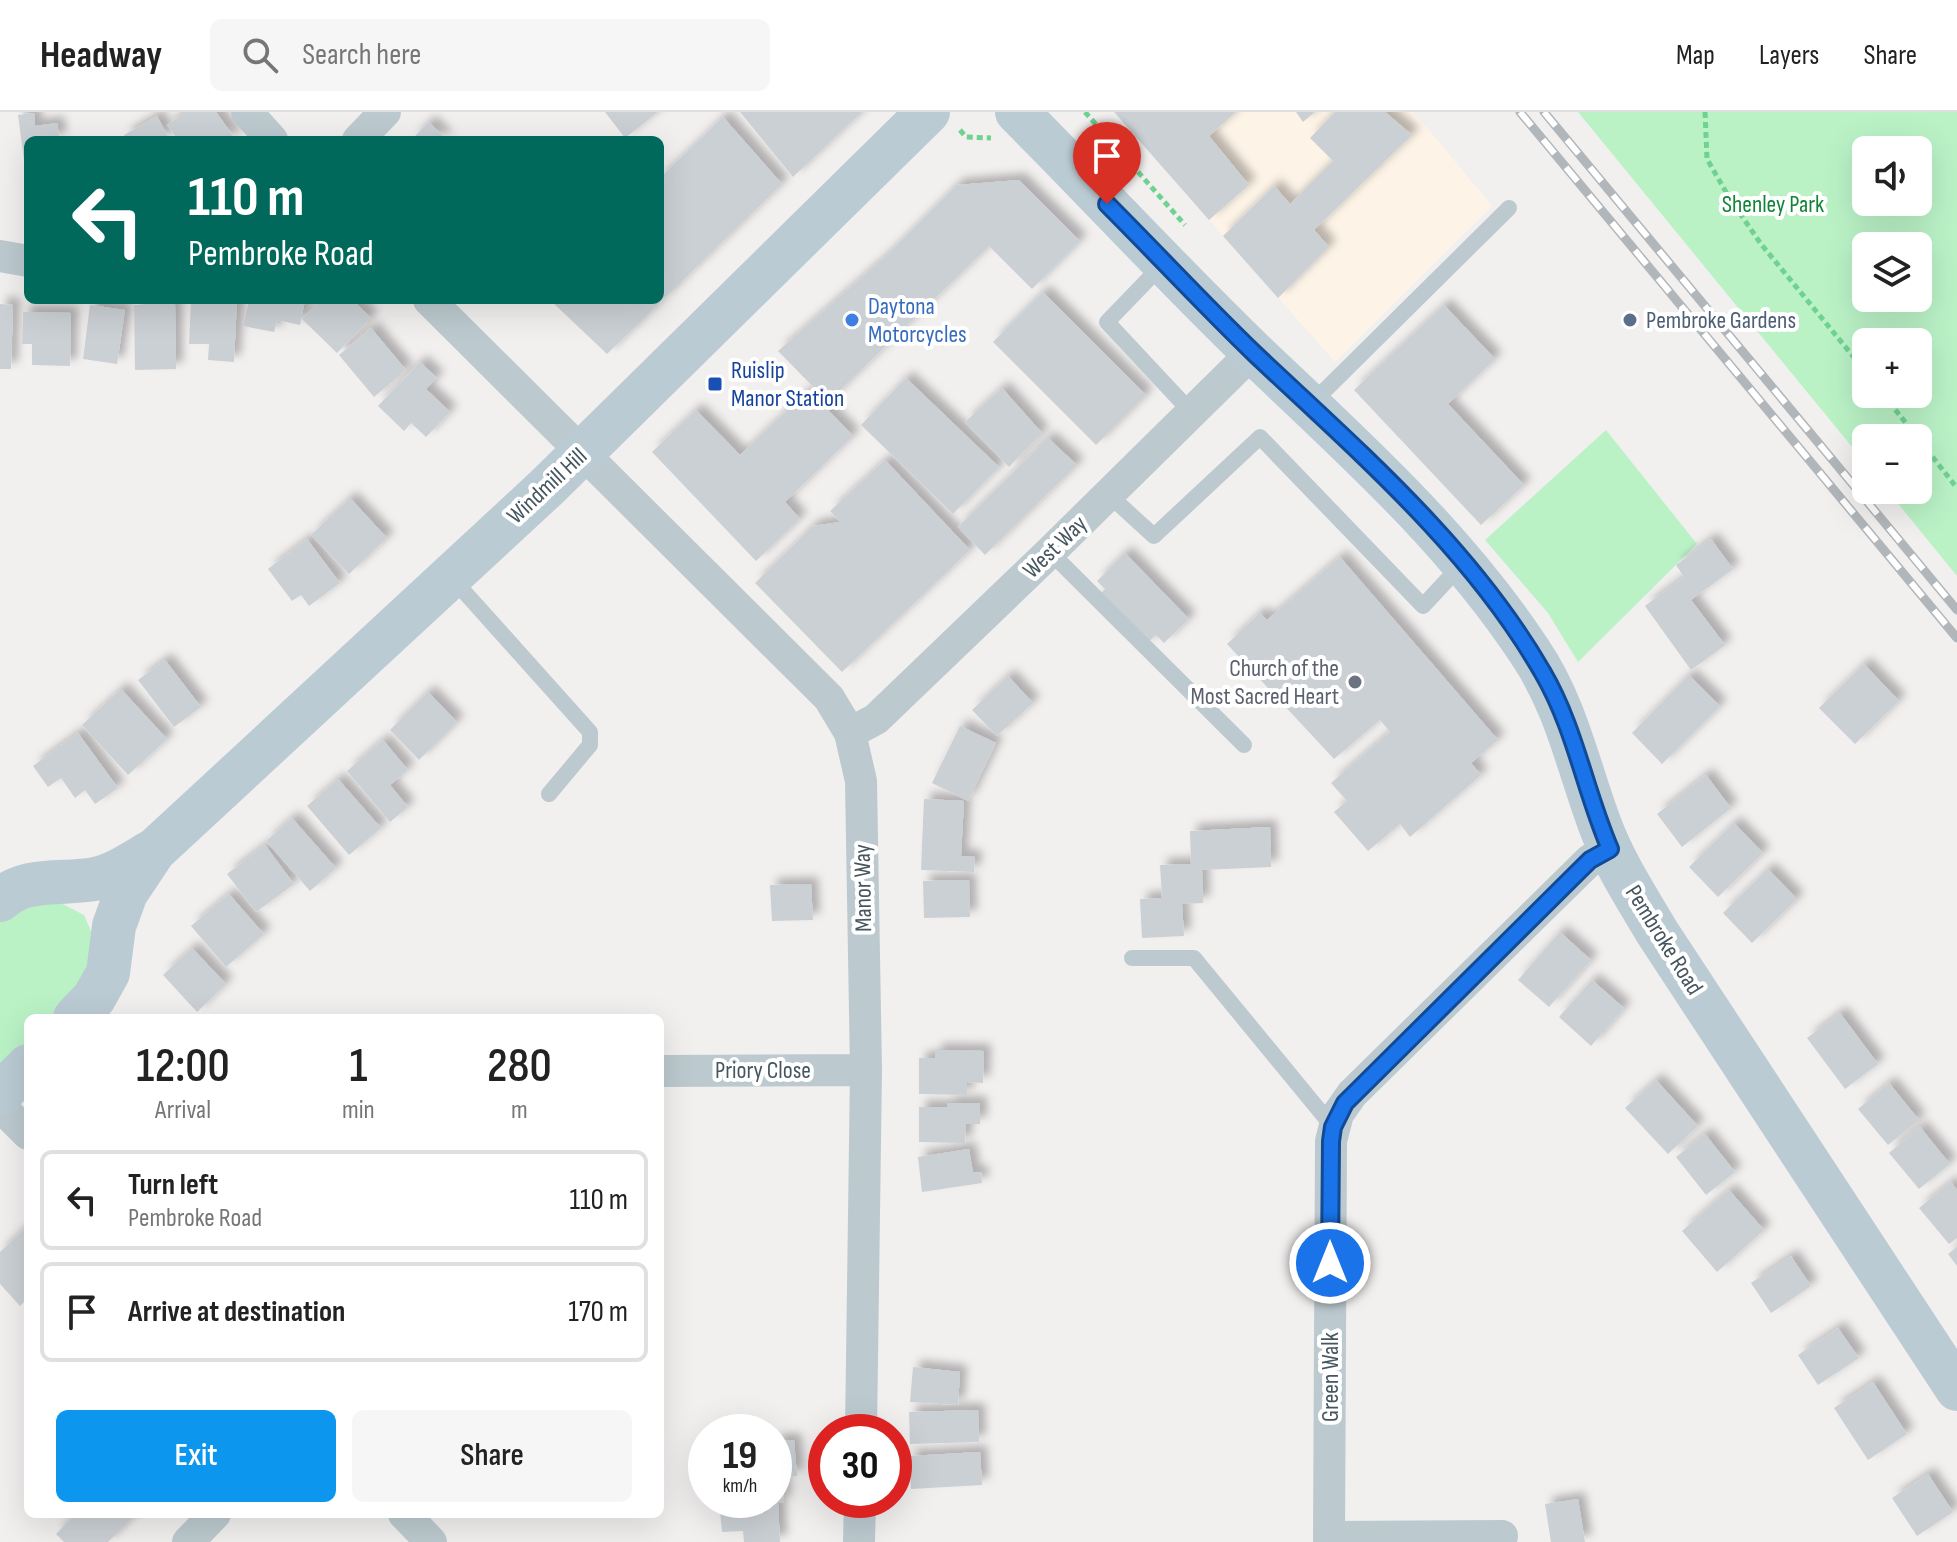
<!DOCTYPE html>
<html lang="en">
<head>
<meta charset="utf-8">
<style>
	body { margin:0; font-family:"Sofia Sans Condensed",sans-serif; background:#f6f6f6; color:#222; height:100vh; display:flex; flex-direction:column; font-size:30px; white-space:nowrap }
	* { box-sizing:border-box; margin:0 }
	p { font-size:26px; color:#767676 }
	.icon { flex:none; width:44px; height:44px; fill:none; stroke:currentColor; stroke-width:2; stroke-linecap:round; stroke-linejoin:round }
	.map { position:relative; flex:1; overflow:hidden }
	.panel { position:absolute; left:24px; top:902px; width:640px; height:504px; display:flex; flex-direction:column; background:#fff; border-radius:12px; box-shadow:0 8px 32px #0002 }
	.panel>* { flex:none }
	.top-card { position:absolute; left:24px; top:24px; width:640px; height:168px; border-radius:12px; box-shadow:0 8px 32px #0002; background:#00695c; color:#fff; overflow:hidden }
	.buttons { position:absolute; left:1852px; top:24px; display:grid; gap:16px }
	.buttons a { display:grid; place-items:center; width:80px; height:80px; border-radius:12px; background:#fff; box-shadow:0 8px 32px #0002; font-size:40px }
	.speed { position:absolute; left:688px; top:1302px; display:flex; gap:16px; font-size:40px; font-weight:700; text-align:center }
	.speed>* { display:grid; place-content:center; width:104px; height:104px; border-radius:50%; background:#fff; box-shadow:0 8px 32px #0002; line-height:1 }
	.speed small { font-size:20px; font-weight:400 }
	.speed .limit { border:12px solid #d22; background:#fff; color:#111 }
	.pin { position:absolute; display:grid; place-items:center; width:68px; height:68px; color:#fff; margin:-82px -34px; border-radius:50% 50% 50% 0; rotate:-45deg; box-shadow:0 0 8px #0007 }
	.pin .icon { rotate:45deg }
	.me { position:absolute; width:88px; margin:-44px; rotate:0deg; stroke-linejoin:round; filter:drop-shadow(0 0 6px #0008) }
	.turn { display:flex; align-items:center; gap:28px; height:168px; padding:0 32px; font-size:36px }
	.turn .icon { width:104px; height:104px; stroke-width:2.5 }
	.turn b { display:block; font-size:56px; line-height:68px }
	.eta { display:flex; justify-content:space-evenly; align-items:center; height:136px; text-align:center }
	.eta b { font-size:48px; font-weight:600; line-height:56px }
	.primary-button { display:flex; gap:16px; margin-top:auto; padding:16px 32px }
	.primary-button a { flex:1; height:92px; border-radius:12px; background:#0d96ed; color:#fff; font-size:32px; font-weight:600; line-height:92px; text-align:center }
	.primary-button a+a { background:#f6f6f6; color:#222 }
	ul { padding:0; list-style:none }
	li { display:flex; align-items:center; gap:24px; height:100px; margin:0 16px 12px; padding:0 16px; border:4px solid #e0e0e0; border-radius:12px }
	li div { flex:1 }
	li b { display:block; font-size:30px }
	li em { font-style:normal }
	header { display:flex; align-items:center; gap:48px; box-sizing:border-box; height:112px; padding:0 40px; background:#fff; border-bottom:2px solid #e0e0e0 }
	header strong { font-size:38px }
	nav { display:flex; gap:44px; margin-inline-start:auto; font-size:28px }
	.search { width:560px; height:72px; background:#f6f6f6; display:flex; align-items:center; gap:20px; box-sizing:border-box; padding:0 28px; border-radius:12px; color:#767676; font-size:30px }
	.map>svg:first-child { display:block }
	.commercial { fill:#fdf3e7 }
	.green { fill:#baf2c6; fill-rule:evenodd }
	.building { fill:#cbd0d4; filter:url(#shadow) }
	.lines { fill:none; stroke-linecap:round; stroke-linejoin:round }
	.path { stroke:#70d291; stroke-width:5; stroke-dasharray:6 4; stroke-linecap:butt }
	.lane { stroke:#bccacf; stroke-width:16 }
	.street { stroke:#bccacf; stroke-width:32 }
	.secondary { stroke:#bbcbd4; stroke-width:44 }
	.rail-casing { stroke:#b1b6ba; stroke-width:9 }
	.rail { stroke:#fff; stroke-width:6; stroke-dasharray:18; stroke-linecap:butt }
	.route-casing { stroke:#114b97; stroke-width:20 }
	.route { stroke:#1a73e8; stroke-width:14 }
	.shop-dot { fill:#3f7fe0; stroke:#fff; stroke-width:3 }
	.service-dot { fill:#5c6f8a; stroke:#fff; stroke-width:3 }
	.transit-dot { fill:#1a4fb4; stroke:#fff; stroke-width:3 }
	.worship-dot { fill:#6b7280; stroke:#fff; stroke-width:3 }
	.labels { text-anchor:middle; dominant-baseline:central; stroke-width:8; stroke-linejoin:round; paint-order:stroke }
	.park-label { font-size:24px; fill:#118437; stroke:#fff }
	.shop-label { font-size:24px; fill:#366cbe; stroke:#fff; text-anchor:start }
	.service-label { font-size:24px; fill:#4e5e75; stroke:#fff; text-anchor:start }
	.transit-label { font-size:24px; fill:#164399; stroke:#fff; text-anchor:start }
	.street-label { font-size:24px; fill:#46565e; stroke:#fff }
	.worship-label { font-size:24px; fill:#5b616d; stroke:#fff; text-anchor:end }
</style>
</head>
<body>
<header>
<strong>Headway</strong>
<div class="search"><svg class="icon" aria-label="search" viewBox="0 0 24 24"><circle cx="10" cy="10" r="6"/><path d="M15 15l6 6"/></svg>Search here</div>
<nav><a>Map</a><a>Layers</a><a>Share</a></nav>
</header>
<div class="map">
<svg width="1957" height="1430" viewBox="0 0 1957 1430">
	<defs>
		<filter id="shadow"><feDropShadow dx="7" dy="-7" stdDeviation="4" flood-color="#0004"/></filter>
	</defs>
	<rect width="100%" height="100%" fill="#f2efef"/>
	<!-- commercial -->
	<path class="commercial" d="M1114,0H1414L1492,94L1335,250Z"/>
	<!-- green -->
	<path class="green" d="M1578,0H1957V464L1887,378H1918V326H1866V352ZM1866,38H1918V90H1866ZM1866,134H1918V186H1866ZM1866,230H1918V282H1866Z
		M1606,318L1697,432L1578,550L1548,501L1485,428Z
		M53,787L84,803L97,833L90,875L57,906H28V934L0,961V807Z"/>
	<!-- building -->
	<path class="building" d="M186,0H216L236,28H178L167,13Z
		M605,0H658L625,26Z
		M740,0H862L793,65Z
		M1114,0H1236L1209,24L1249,73L1209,108Z
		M1296,0H1315L1303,10Z
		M1335,0H1385L1412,23L1314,118L1329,135L1278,186L1223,124L1274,74L1290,92L1333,49L1310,26Z
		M34,1L35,14L57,11L60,28H28L26,63L18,3Z
		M157,4L170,28H127L124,23Z
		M723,5L782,72L607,242L550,188H660V66Z
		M429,10L447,28H411Z
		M1019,68L1080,129L1032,177L989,134L828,290L778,239L886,144L957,73Z
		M1043,180L1146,283L1096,333L993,230Z
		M191,188H237L234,250L208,248L209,232H189Z
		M249,188H305L300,213L277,208L274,220L243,214Z
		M321,188H353L371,206L337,241L302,207Z
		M0,192L13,193L11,257H0Z
		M175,192L176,257L135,258L134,193Z
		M90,193L125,198L117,252L83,247Z
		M1444,193L1495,247L1448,292L1524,373L1481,413L1354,278Z
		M23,200L71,201L70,254L32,253V232H22Z
		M371,216L406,258L374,285L339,243Z
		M420,250L437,266L426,277L450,300L426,325L411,311L404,319L378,294Z
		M906,266L999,355L953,402L861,313Z
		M1002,276L1042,321L1009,355L965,310Z
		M809,278L853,324L785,390L800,407L756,449L652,340L696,298L740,343Z
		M1048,326L1077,353L985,443L958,415Z
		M885,348L970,438L842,560L755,471L813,414L840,410L830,399Z
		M350,386L387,426L349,462L311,423Z
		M307,427L340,471L309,494L301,483L292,489L268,457Z
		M1711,427L1733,457L1691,488L1725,533L1691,558L1645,494L1684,465L1676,453Z
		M1125,441L1189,507L1164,531L1156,523L1145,533L1098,484L1105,477L1097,469Z
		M1340,445L1498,628L1471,651L1481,663L1410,725L1400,712L1368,739L1334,700L1347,689L1331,671L1390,620L1380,608L1334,647L1227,532L1260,501L1267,508Z
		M165,548L201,595L174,615L138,568Z
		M1864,552L1899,589L1855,632L1819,596Z
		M1689,563L1720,594L1662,652L1632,621Z
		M1008,564L1033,591L997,624L972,598Z
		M121,577L167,627L128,663L82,613Z
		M428,580L457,610L419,648L390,618Z
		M960,614L996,631L968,689L932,671Z
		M78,621L118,676L95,692L85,678L75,686L61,666L48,675L33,654Z
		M383,628L408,658L390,673L408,695L390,710L347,659Z
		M1706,663L1731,696L1682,735L1657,702Z
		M338,667L381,716L349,743L307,694Z
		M924,687L964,689L961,744L975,745L974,760L921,758Z
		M292,706L336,756L310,779L266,729Z
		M1734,711L1763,741L1718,785L1689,755Z
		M1270,715L1271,755L1202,758L1203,791L1182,792L1184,824L1142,826L1140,787L1162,786L1160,753L1191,752L1190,719Z
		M265,733L294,772L256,800L227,762Z
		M1768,757L1797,787L1752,831L1723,801Z
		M969,768L970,805L924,806L923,769Z
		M811,772L813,808L772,809L770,773Z
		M229,782L264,822L226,855L191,814Z
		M1560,820L1591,848L1549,895L1518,868Z
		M192,836L226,872L197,900L163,863Z
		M1592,868L1624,896L1591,934L1559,905Z
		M1840,901L1878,952L1845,977L1807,926Z
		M935,938L984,939L983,971L967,970V983L919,982V946H935Z
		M1656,968L1698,1014L1668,1042L1625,996Z
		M1889,971L1919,1008L1888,1033L1858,997Z
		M947,991H980V1012H966L965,1031L919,1030V995H948Z
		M1920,1015L1950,1052L1919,1077L1889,1041Z
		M1705,1022L1735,1060L1706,1083L1676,1045Z
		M969,1037L973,1061L981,1060L982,1071L922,1080L918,1045Z
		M1951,1070L1957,1078V1126L1949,1132L1919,1096Z
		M1729,1078L1764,1118L1717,1160L1682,1119Z
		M28,1114V1186L20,1194L0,1172V1140Z
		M1957,1135V1154L1948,1142Z
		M1791,1144L1811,1174L1771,1201L1751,1171Z
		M1838,1216L1859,1246L1818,1273L1798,1243Z
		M913,1255L960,1260L958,1293L910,1290Z
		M1873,1270L1907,1322L1868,1348L1834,1296Z
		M978,1298L979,1330L910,1332L909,1300Z
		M794,1328L797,1364L783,1365L784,1390L778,1391L780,1430H744L743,1419L722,1420L719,1388H774V1329Z
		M980,1340L982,1373L911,1377L909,1344Z
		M1928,1362L1953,1400L1917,1424L1892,1386Z
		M1578,1387L1585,1430H1551L1545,1392Z
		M76,1402H136L108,1430H64L56,1422Z"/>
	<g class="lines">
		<!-- path -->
		<path class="path" d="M1085,0L1185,113
			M1705,0L1707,47L1730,87L1761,132L1866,260
			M960,18L966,25L991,26
			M1883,282L1957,376"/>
		<!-- lane -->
		<path class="lane" d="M1164,151L1107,210L1192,301
			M1311,292L1509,96
			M1109,383L1154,424L1260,325L1423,494L1463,451
			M1050,440L1244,633
			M451,465L590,620V633L549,682
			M1132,846H1194L1333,1015"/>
		<!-- street -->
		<path class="street" d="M247,0L272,28
			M358,28L385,0
			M0,144L28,149
			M429,188L829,586L850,621L861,669L866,958L861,1320
			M850,621L876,607L1050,440L1253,240
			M660,959L866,958
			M0,994L28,1022
			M404,1402L431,1430
			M1329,1425L1502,1424
			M188,1430L215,1402
			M859,1430L860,1388
			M1329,1430L1331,1029L1338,1002L1352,982L1590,748L1610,737"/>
		<!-- secondary -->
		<path class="secondary" d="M1017,0C1097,80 1174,164 1255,242C1353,335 1455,426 1530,540C1566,593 1578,654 1600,713C1614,751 1637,786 1657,820L1957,1277
			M0,788C26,764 63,773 95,767C118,762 136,748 156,737L547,375L928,0
			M75,906L94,886L108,861L114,814L126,781L152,742
			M0,982L28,954"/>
		<!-- rail casing -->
		<g class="rail-casing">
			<path id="rail" d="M1520,0L1957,526
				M1544,0L1957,498"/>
		</g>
		<!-- rail -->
		<use href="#rail" class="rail"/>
	</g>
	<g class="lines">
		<!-- route casing -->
		<g class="route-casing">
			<path id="route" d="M1107,92C1157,142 1205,194 1256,243C1359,340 1472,437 1543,561C1575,616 1585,679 1610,737L1590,748L1345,991L1333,1015L1331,1029L1330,1151"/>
		</g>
		<!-- route -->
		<use href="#route" class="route"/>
	</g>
	<!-- markers -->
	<circle class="shop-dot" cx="852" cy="208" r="8"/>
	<circle class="service-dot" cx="1630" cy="208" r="8"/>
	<rect class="transit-dot" x="707" y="264" width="16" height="16" rx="4"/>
	<circle class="worship-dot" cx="1355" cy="570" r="8"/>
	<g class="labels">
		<!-- park labels -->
		<g class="park-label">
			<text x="1773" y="92">Shenley Park</text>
		</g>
		<!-- shop labels -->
		<g class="shop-label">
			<text x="868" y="194">Daytona<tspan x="868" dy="28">Motorcycles</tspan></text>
		</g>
		<!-- service labels -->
		<g class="service-label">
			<text x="1646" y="208">Pembroke Gardens</text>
		</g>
		<!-- transit labels -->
		<g class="transit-label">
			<text x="731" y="258">Ruislip<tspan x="731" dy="28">Manor Station</tspan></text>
		</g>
		<!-- street labels -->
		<g class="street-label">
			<text transform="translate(547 374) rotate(-43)">Windmill Hill</text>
			<text transform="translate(1055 435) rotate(-44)">West Way</text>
			<text transform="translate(863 776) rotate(-91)">Manor Way</text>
			<text transform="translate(1664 828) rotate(58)">Pembroke Road</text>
			<text x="763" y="958">Priory Close</text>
			<text transform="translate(1330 1265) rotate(-90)">Green Walk</text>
		</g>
		<!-- worship labels -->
		<g class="worship-label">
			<text x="1339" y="556">Church of the<tspan x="1339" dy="28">Most Sacred Heart</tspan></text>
		</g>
	</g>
</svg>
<div class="buttons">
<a><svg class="icon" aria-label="sound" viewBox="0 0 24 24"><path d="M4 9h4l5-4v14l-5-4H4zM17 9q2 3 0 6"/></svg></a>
<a><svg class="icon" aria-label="layers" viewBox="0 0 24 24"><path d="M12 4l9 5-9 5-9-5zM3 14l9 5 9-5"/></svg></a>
<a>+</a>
<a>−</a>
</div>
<div class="speed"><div>19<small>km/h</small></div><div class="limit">30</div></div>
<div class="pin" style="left:1107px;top:92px;background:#d93025"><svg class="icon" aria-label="arrive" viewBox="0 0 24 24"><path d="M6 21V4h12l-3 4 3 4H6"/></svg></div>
<svg class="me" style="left:1330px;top:1151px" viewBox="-20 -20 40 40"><circle r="17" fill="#1a73e8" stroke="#fff" stroke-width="3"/><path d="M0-11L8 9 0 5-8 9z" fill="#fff"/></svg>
<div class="top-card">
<div class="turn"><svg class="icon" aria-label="left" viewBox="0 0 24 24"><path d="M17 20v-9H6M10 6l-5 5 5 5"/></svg><div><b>110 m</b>Pembroke Road</div></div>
</div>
<section class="panel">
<div class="eta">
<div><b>12:00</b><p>Arrival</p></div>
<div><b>1</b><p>min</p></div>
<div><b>280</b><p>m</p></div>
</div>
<ul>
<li><svg class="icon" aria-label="left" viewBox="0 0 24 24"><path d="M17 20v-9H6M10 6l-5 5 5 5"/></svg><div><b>Turn left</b><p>Pembroke Road</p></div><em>110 m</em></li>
<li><svg class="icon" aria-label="arrive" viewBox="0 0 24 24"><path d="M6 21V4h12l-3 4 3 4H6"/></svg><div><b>Arrive at destination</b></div><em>170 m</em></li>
</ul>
<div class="primary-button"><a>Exit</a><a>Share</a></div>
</section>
</div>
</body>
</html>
